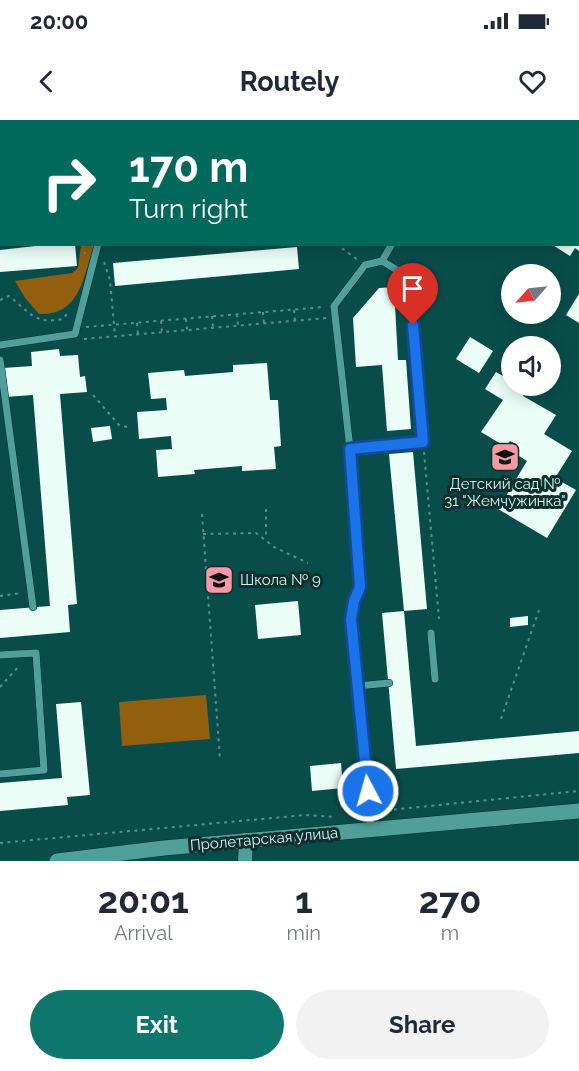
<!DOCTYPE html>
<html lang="en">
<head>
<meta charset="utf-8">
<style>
	body { margin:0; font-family:Raleway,sans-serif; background:#f2f2f3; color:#1f2937; height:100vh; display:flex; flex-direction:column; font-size:22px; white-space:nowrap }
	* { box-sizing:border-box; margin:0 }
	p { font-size:20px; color:#747a83 }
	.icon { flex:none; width:33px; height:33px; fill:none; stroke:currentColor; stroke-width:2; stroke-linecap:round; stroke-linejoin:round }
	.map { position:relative; height:741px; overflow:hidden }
	.details { display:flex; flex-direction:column; background:#fff; flex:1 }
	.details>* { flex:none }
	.guide { position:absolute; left:0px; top:0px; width:579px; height:126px; box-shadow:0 3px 15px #0003; background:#00695c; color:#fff; overflow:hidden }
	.needle { width:39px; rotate:243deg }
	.controls { position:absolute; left:501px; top:144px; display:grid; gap:12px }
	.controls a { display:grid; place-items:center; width:60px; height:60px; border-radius:50%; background:#fff; box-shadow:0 3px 15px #0003; font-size:30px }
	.pin { position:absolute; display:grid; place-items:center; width:51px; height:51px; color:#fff; margin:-62px -26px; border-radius:50% 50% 50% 0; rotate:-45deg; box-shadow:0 0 6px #0007 }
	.pin .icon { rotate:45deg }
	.me { position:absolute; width:66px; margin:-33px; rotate:354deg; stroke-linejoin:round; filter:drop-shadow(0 0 4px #0008) }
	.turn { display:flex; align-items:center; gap:21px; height:126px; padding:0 30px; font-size:27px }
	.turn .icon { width:78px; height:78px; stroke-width:2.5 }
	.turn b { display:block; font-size:42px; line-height:51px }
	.eta { display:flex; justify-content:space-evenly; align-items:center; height:102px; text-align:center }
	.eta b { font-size:36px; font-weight:700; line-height:42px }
	.button { display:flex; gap:12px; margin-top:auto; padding:12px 30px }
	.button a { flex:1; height:69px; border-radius:36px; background:#0f766e; color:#fff; font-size:24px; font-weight:700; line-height:69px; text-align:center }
	.button a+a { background:#f2f2f3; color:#1f2937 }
	.status { display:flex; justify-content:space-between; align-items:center; height:42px; padding:0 30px; background:#fff; direction:ltr }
	.status svg { height:16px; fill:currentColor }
	header { display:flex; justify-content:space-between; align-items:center; height:78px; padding:0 30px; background:#fff; font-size:27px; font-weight:700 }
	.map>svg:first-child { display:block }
	.green { fill:#915f0d }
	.building { fill:#eafef7 }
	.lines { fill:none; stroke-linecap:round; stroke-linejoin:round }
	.lane-casing { stroke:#02312f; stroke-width:8 }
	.street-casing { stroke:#02312f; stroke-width:15 }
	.secondary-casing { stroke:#02312f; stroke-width:16 }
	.path { stroke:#578f8d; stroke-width:2; stroke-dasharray:3 4.5; stroke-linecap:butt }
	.lane { stroke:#509f9b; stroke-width:7 }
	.street { stroke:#509f9b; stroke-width:14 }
	.secondary { stroke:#509f9b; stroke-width:15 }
	.route-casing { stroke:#114b97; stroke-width:15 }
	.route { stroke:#1a73e8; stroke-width:10 }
	.labels { text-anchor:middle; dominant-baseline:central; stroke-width:6; stroke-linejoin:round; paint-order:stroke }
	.poi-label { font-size:15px; fill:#cff5f2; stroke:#0d2f2e }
	.street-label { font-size:15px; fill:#cff5f2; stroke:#0d2f2e }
</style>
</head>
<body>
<div class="status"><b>20:00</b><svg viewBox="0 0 49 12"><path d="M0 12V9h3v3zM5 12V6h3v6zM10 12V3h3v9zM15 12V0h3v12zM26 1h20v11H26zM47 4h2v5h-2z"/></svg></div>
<header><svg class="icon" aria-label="back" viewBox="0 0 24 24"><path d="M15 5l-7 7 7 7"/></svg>Routely<svg class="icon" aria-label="heart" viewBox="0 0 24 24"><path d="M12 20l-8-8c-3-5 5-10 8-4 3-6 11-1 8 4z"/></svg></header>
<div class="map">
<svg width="579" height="741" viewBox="0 0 579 741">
	<rect width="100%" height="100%" fill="#094d4b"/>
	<!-- green -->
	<path class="green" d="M81,125H93V128C83,159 79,196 39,194L25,178L15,161L72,153L78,148Z
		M206,575L210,619L122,626L119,582Z"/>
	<!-- building -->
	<path class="building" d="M53,124H75L77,146L0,152V130Z
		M551,124H579V131L575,128L570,136Z
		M297,127L299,149L115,166L113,143Z
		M394,167L398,240H406L411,309L387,311L382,245L356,247L353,198L379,168Z
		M579,174V203L566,195Z
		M470,217L493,231L479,253L456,239Z
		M59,229L60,236L78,235L80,257L85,256L87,272L60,274L77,484L68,485L70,512L0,518V490L50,486L33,275L5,277L3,248L32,246L31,232Z
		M267,243L270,280H278L281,326L274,327L276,349L242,351V346L194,350L195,354L158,357L156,330L172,329L171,316L139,319L137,292L167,290L166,278L151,279L148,253L184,250L185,256L233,252V245Z
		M496,252L512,261V266H518L527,270L523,276L556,295L544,314L572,331L555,358L576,370L547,418L498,389L527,341L511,331L516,324L510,321L506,327L481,312L503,280L485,269Z
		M110,306L112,319L93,322L91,308Z
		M413,332L427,489L404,491L389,334Z
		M298,481L301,515L258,519L255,485Z
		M404,491L416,626L579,611V633L396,649L382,493Z
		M528,496V505L510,507V498Z
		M81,582L90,675L67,677L68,685L0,691V663L62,658L56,584Z
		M341,643L343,668L312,671L310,646Z"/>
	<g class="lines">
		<!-- lane casing -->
		<g class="lane-casing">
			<path id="lane" d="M487,2L488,0
				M0,225L75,214L98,124
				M0,240L33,487
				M350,329L423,322L410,158L382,141
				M431,513L435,559
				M0,535L36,533L44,650L0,654
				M357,566L389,563
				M371,709L351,499L354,481L360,467L350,329L334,186L365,145L382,141L392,124"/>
		</g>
		<!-- street casing -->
		<g class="street-casing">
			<path id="street" d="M245,741L246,720"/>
		</g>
		<!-- secondary casing -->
		<g class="secondary-casing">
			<path id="secondary" d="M57,741L164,728L579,691"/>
		</g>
		<!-- path -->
		<path class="path" d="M282,0V2
			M445,0L446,2
			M526,2L527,0
			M83,124L85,134
			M336,124L358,140
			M104,142L110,160L115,216
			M0,180L9,176C30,192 34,205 63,199L69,191
			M294,190L295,201
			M263,192L264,204
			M237,194L238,206
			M212,196L213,208
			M186,199L187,210
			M161,201L162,212
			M137,203L138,214
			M86,207L325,187
			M84,219L326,198
			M93,275L119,305L127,307
			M424,332L439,499
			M266,389V419
			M202,394L220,639
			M203,414L256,413L274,427L308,443
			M0,476L21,473
			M0,567L20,545
			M501,599L539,490
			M379,691L579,671
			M0,723L305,695L335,697"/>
		<!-- lane -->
		<use href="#lane" class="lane"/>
		<!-- street -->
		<use href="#street" class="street"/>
		<!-- secondary -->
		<use href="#secondary" class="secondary"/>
	</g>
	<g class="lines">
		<!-- route casing -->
		<g class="route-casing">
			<path id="route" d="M368,671L351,499L354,481L360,467L350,329L423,322L413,205"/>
		</g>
		<!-- route -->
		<use href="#route" class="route"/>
	</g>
	<!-- icons -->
	<defs>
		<g id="school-square" transform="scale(1.5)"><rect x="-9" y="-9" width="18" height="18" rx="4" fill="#f49aa6" stroke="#0d2f2e"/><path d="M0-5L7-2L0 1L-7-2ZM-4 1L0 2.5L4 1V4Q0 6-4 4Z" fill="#111"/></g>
	</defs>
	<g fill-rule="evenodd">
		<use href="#school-square" x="505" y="337"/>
		<use href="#school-square" x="219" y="460"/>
	</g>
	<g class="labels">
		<!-- poi labels -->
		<g class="poi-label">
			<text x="505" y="364">Детский сад №<tspan x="505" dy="17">31 "Жемчужинка"</tspan></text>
			<text x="240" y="460" text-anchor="start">Школа № 9</text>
		</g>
		<!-- street labels -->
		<g class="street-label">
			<text transform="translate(264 719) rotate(-5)">Пролетарская улица</text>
		</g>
	</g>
</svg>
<div class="controls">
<a><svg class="needle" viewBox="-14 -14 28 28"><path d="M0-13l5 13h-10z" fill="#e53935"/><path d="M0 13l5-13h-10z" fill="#747a83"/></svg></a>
<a><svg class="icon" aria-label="sound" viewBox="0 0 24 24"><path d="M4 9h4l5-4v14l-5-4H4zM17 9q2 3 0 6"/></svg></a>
</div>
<div class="pin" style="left:413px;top:205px;background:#d93025"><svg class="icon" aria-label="arrive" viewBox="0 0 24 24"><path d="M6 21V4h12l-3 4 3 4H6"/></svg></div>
<svg class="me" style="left:368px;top:671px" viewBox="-20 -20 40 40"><circle r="17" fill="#1a73e8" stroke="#fff" stroke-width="3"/><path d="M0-11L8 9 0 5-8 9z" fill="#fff"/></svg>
<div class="guide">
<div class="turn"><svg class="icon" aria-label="right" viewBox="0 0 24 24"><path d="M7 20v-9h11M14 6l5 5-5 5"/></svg><div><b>170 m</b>Turn right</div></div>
</div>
</div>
<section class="details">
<div class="eta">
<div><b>20:01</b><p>Arrival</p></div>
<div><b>1</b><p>min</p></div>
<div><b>270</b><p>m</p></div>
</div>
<div class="button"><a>Exit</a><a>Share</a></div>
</section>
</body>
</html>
